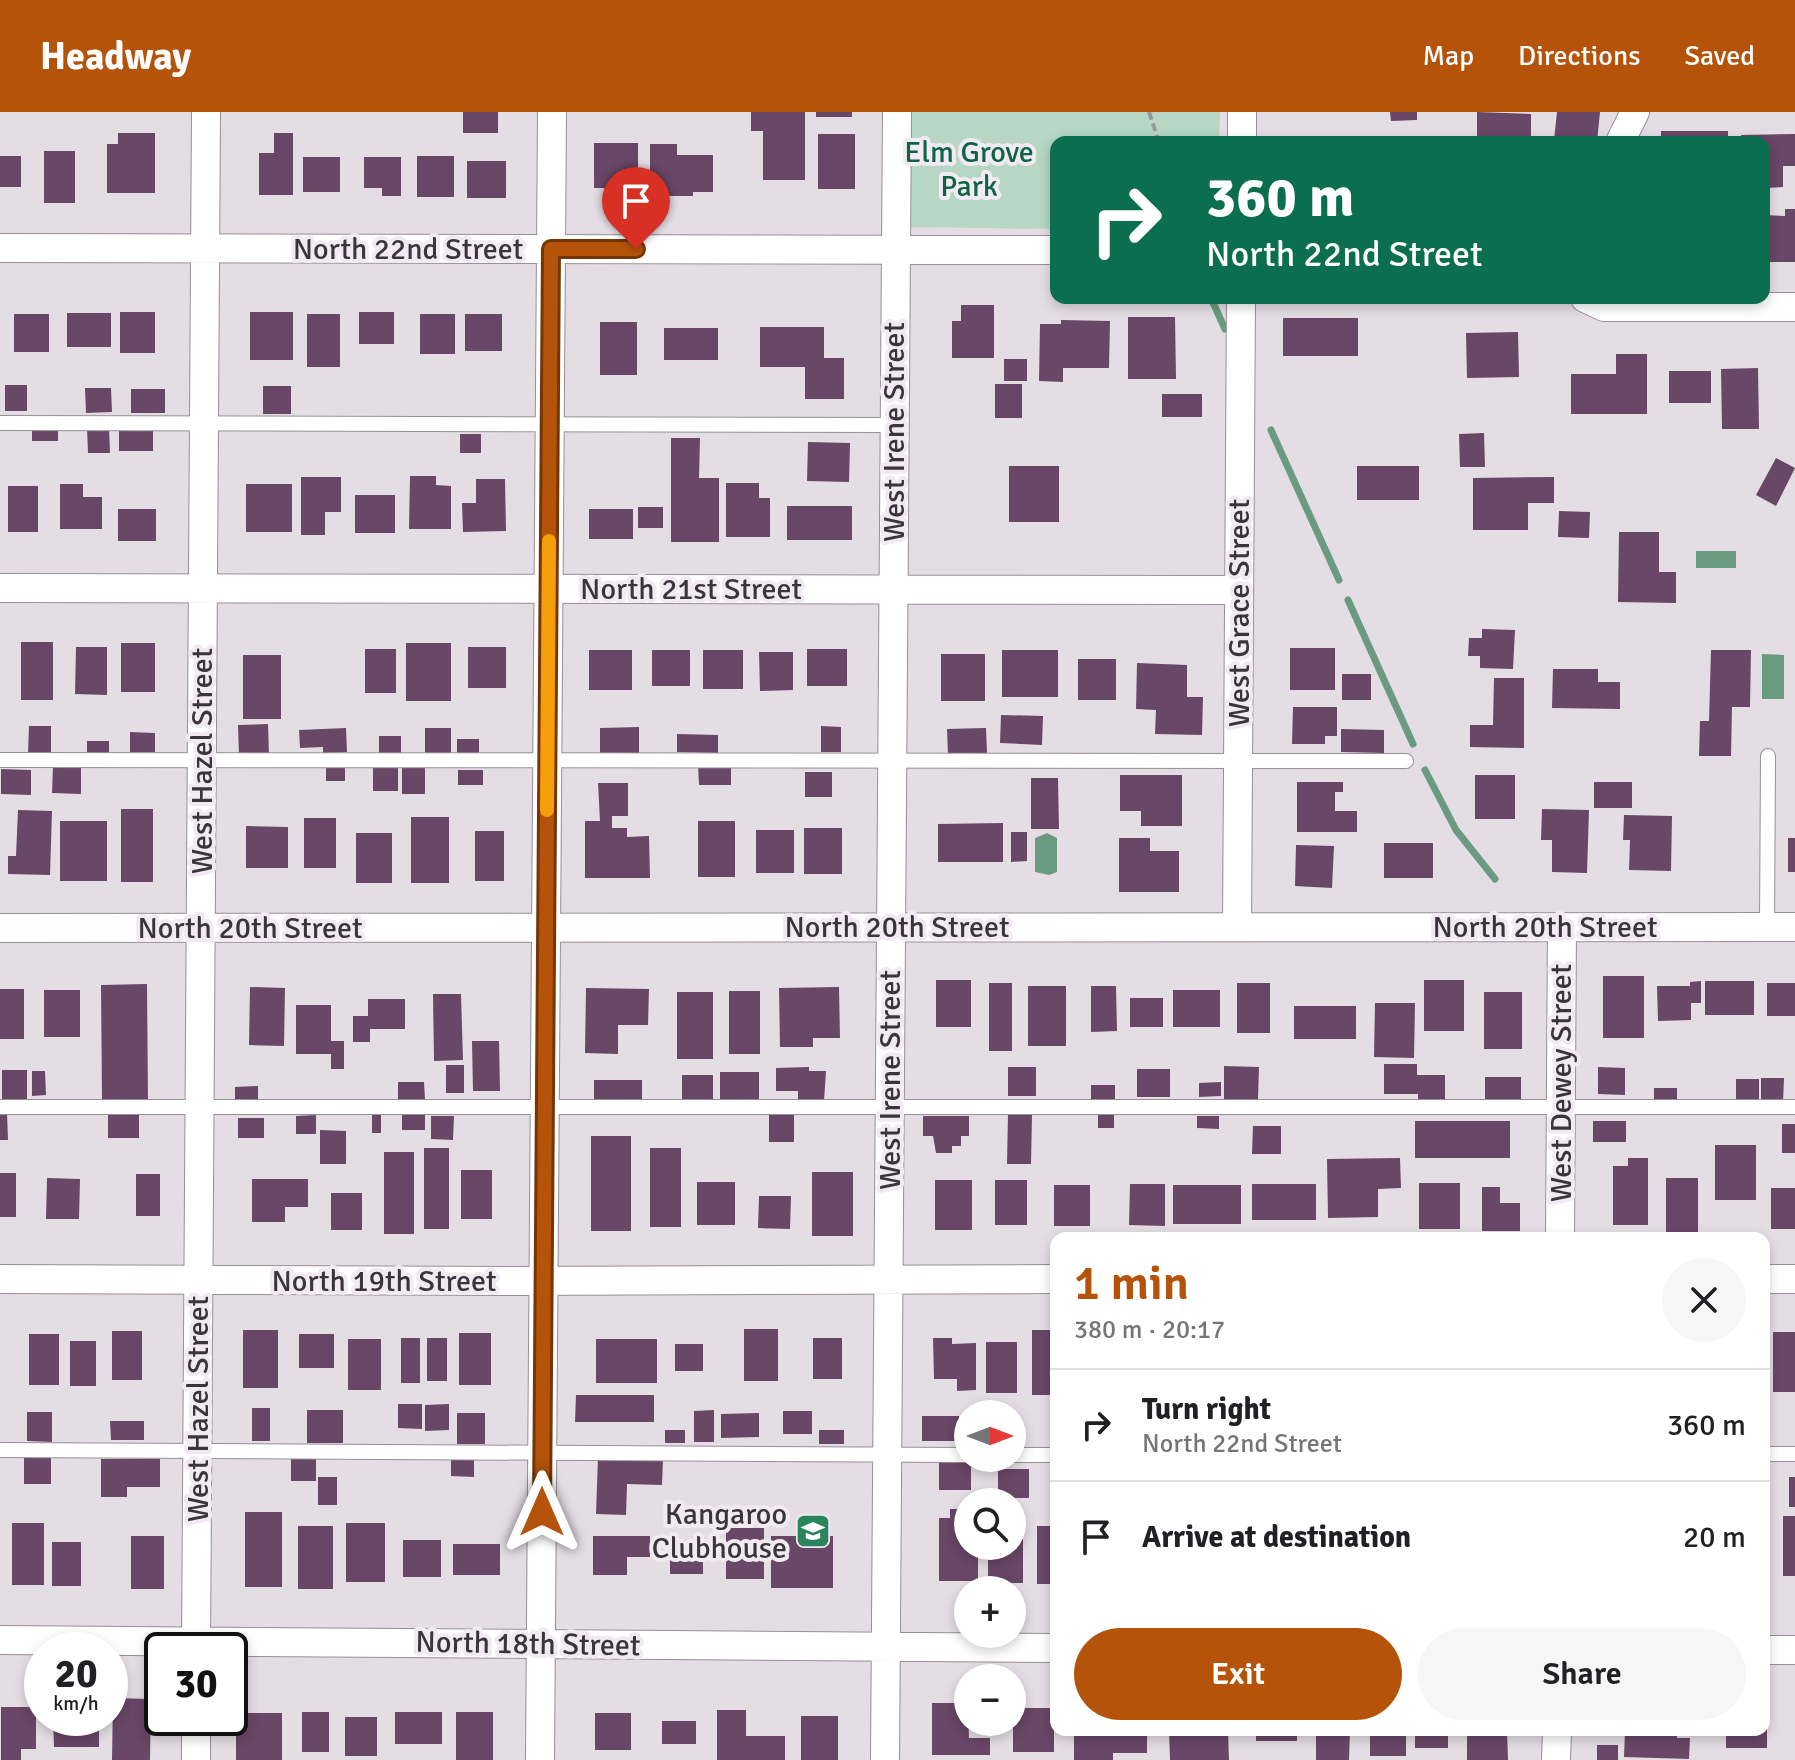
<!DOCTYPE html>
<html lang="en">
<head>
<meta charset="utf-8">
<style>
	body { margin:0; font-family:Signika,sans-serif; background:#f6f6f6; color:#202124; height:100vh; display:flex; flex-direction:column; font-size:30px; white-space:nowrap }
	* { box-sizing:border-box; margin:0 }
	p { font-size:26px; color:#757577 }
	.icon { flex:none; width:44px; height:44px; fill:none; stroke:currentColor; stroke-width:2; stroke-linecap:round; stroke-linejoin:round }
	.map { position:relative; flex:1; overflow:hidden }
	.side { position:absolute; left:1050px; top:1120px; width:720px; height:504px; display:flex; flex-direction:column; background:#fff; border-radius:16px; box-shadow:0 4px 12px #0003 }
	.side>* { flex:none }
	.top-card { position:absolute; left:1050px; top:24px; width:720px; height:168px; border-radius:16px; box-shadow:0 4px 12px #0003; background:#0b6e4f; color:#fff; overflow:hidden }
	.needle { width:52px; rotate:90deg }
	.buttons { position:absolute; left:954px; top:1288px; display:grid; gap:16px }
	.buttons a { display:grid; place-items:center; width:72px; height:72px; border-radius:50%; background:#fff; box-shadow:0 4px 12px #0003; font-size:40px }
	.speed { position:absolute; left:24px; top:1520px; display:flex; gap:16px; font-size:40px; font-weight:700; text-align:center }
	.speed>* { display:grid; place-content:center; width:104px; height:104px; border-radius:50%; background:#fff; box-shadow:0 4px 12px #0003; line-height:1 }
	.speed small { font-size:20px; font-weight:400 }
	.speed .limit { border:4px solid #111; border-radius:12px; background:#fff; color:#111 }
	.pin { position:absolute; display:grid; place-items:center; width:68px; height:68px; color:#fff; margin:-82px -34px; border-radius:50% 50% 50% 0; rotate:-45deg; box-shadow:0 0 8px #0007 }
	.pin .icon { rotate:45deg }
	.me { position:absolute; width:88px; margin:-44px; rotate:0deg; stroke-linejoin:round; filter:drop-shadow(0 0 6px #0008) }
	.turn { display:flex; align-items:center; gap:28px; height:168px; padding:0 24px; font-size:36px }
	.turn .icon { width:104px; height:104px; stroke-width:2.5 }
	.turn b { display:block; font-size:56px; line-height:68px }
	.round { display:grid; place-items:center; flex:none; width:84px; height:84px; border-radius:42px; background:#f6f6f6 }
	.headline { display:flex; align-items:center; justify-content:space-between; height:136px; padding:0 24px }
	h1 { font-size:48px; font-weight:600; line-height:60px; color:#b45309 }
	.action { display:flex; gap:16px; margin-top:auto; padding:16px 24px }
	.action a { flex:1; height:92px; border-radius:48px; background:#b45309; color:#fff; font-size:32px; font-weight:600; line-height:92px; text-align:center }
	.action a+a { background:#f6f6f6; color:#202124 }
	ul { padding:0; list-style:none }
	li { display:flex; align-items:center; gap:24px; height:112px; padding:0 24px; border-top:2px solid #e0e0e0 }
	li div { flex:1 }
	li b { display:block; font-size:30px }
	li em { font-style:normal }
	header { display:flex; align-items:center; gap:48px; box-sizing:border-box; height:112px; padding:0 40px; background:#b45309; color:#fff }
	header strong { font-size:38px }
	nav { display:flex; gap:44px; margin-inline-start:auto; font-size:28px }
	.map>svg:first-child { display:block }
	.green { fill:#b7d6c4 }
	.water { fill:#6a9b80 }
	.lines { fill:none; stroke-linecap:round; stroke-linejoin:round }
	.stream { stroke:#6a9b80; stroke-width:7 }
	.building { fill:#694767 }
	.service-casing { stroke:#978f97; stroke-width:16 }
	.minor-casing { stroke:#978f97; stroke-width:30 }
	.path { stroke:#9d979c; stroke-width:4; stroke-dasharray:8 4; stroke-linecap:butt }
	.service { stroke:#fff; stroke-width:14 }
	.minor { stroke:#fff; stroke-width:28 }
	.route-casing { stroke:#753606; stroke-width:20 }
	.route { stroke:#b45309; stroke-width:14 }
	.slow { stroke:#f59e0b; stroke-width:14 }
	.labels { text-anchor:middle; dominant-baseline:central; stroke-width:8; stroke-linejoin:round; paint-order:stroke }
	.park-label { font-size:30px; fill:#0e6442; stroke:#f2eaf2 }
	.street-label { font-size:30px; fill:#393639; stroke:#f2eaf2 }
	.poi-label { font-size:30px; fill:#393639; stroke:#f2eaf2; text-anchor:end }
</style>
</head>
<body>
<header>
<strong>Headway</strong>
<nav><a>Map</a><a>Directions</a><a>Saved</a></nav>
</header>
<div class="map">
<svg width="1795" height="1648" viewBox="0 0 1795 1648">
	<rect width="100%" height="100%" fill="#e5dde4"/>
	<!-- green -->
	<path class="green" d="M908,0H1220L1219,30H1056V117L906,115Z"/>
	<!-- water -->
	<path class="water" d="M1696,439H1736V456H1696Z
		M1762,542L1784,543V587H1762Z
		M1047,721L1057,726V760L1049,763L1035,760V726Z"/>
	<g class="lines">
		<!-- stream -->
		<path class="stream" d="M1211,186L1225,217
			M1271,318L1339,468
			M1348,488L1413,632
			M1425,658L1456,718L1495,767"/>
	</g>
	<!-- building -->
	<path class="building" d="M463,0H498V21H463Z
		M751,0H805V68H763V19H751Z
		M816,0H852V5H816Z
		M1390,0H1417V8L1391,9Z
		M1477,0L1531,2V30H1477Z
		M1557,0H1600L1597,30L1554,28Z
		M1661,19H1728V30H1661Z
		M118,21H155V81H107V32H118Z
		M274,21H293V83H259V41H274Z
		M818,22H855V77H818Z
		M1795,22V54H1783V75L1764,76V30H1742L1741,23Z
		M594,31H638V76H594Z
		M650,32H677V43H713V80H693V84H650Z
		M44,39H75V91H44Z
		M0,44H21V75H0Z
		M417,44H454V85H417Z
		M303,45H340V80H303Z
		M364,45H401V84H382V76H364Z
		M467,49H506V86H467Z
		M1785,97H1795V150H1764V103L1785,104Z
		M961,193H994V246H952V209H961Z
		M120,200H155V241H120Z
		M250,200H293V248H250Z
		M359,200H394V232H359Z
		M67,201H111V235H67Z
		M14,202H49V240H14Z
		M307,202H340V255H307Z
		M420,202H455V242H420Z
		M465,202H502V239H465Z
		M1128,205H1175L1176,267H1128Z
		M1283,206H1358V244H1283Z
		M1061,208L1110,209L1109,256H1063V270L1039,269L1040,212H1061Z
		M600,210H637V263H600Z
		M760,215H824V246H844V287H805V255H760Z
		M664,216H718V248H664Z
		M1518,220L1519,265L1467,266L1466,221Z
		M1616,242H1647V302H1571V262H1616Z
		M1004,247H1027V269H1004Z
		M1758,256L1759,317H1722L1721,257Z
		M1669,259H1711V291H1669Z
		M995,272H1022V306H995Z
		M5,273H27V299H5Z
		M263,274H291V302H263Z
		M85,276H111L112,300L86,301Z
		M131,277H165V301H131Z
		M1162,282H1202V305H1162Z
		M58,314V329H32V315Z
		M109,314L110,341H88L87,315Z
		M119,315H153V339H119Z
		M1484,321L1485,355H1460L1459,322Z
		M460,322H481V341H460Z
		M671,326H700L699,366H719V430H671Z
		M808,330L850,331L849,370L807,369Z
		M1776,346L1795,356L1776,394L1756,383Z
		M1009,354H1059V410H1009Z
		M1357,354H1419V388H1357Z
		M410,364H436V373L451,374V417H409Z
		M301,365H341V400H325V423H301Z
		M1554,365V391H1528V418H1473V366Z
		M476,367H505L506,419L463,420L462,391H476Z
		M726,371H759V386H770V425H726Z
		M60,372H83V385H102V417H60Z
		M246,372H292V420H246Z
		M8,374H38V420H8Z
		M355,383H395V421H355Z
		M787,394H852V428H787Z
		M638,395H663V416H638Z
		M118,397H156V429H118Z
		M589,397H633V427H589Z
		M1559,399L1590,400L1589,426L1558,425Z
		M1619,420H1659V460H1676V491L1618,490Z
		M1482,517L1515,518L1513,557L1480,556V544H1468L1469,526H1482Z
		M21,530H53V588H21Z
		M121,531H155V580H121Z
		M406,531H451V589H406Z
		M76,535H107V583L75,582Z
		M468,535H506V576H468Z
		M1290,536H1335V578H1290Z
		M365,537H396V581H365Z
		M807,537H847V574H807Z
		M589,538H632V578H589Z
		M652,538H690V574H652Z
		M703,538H743V577H703Z
		M1002,538H1058V585H1002Z
		M1711,538H1751L1750,595H1732L1731,644H1699L1700,609H1709Z
		M759,540H793V578L760,579Z
		M941,542H985V589H941Z
		M243,543H281V607H243Z
		M1078,547H1116V588H1078Z
		M1137,551L1187,553V585H1203L1202,623L1155,622L1156,598L1136,597Z
		M1553,557H1598V570H1620V597L1552,596Z
		M1342,562H1371V588H1342Z
		M1494,566H1524V636L1470,635V613H1493Z
		M1293,595H1337V624H1325V632H1292Z
		M1001,603L1043,604L1042,633L1000,631Z
		M268,612L269,643L239,645L238,613Z
		M29,614H51V642L28,641Z
		M821,614L841,615V640H821Z
		M639,615V641L600,642V616Z
		M346,616L347,640L323,641V635L300,636L299,618Z
		M425,616H451V643H425Z
		M986,616L987,641L948,643L947,617Z
		M1341,617L1384,618V641L1341,640Z
		M130,620L155,621V640H130Z
		M677,622L718,623V641L677,640Z
		M379,624H401V642H379Z
		M457,627H479V641H457Z
		M87,629H109V642H87Z
		M731,651V673H699L698,652Z
		M53,654H81V682L52,681Z
		M326,654H345V669H326Z
		M373,655H398V679H373Z
		M402,655H425V682H402Z
		M1,657L31,658V683L1,682Z
		M458,658H483V673H458Z
		M805,660H832V685H805Z
		M1120,663H1182V714H1141V699H1120Z
		M1475,663H1515V707H1475Z
		M1031,666H1058L1059,717H1031Z
		M1297,670H1343V680H1335V699H1357V720H1297Z
		M1594,670H1632V696H1594Z
		M598,671H628V704H612V716H627V725L649,724L650,766H585V709H600Z
		M121,697H153V770H121Z
		M1542,697L1589,698L1587,761L1552,760V728H1541Z
		M18,698L52,699L50,763L8,762V744H16Z
		M1624,703L1672,704L1671,759L1629,758L1630,728H1623Z
		M411,705H449V771H411Z
		M304,706H336V756H304Z
		M60,709H107V769H60Z
		M698,709H735V765H698Z
		M1003,711V750H938V712Z
		M246,714L288,715V756H246Z
		M804,716H842V762H804Z
		M756,718H794V761H756Z
		M475,719H504V769H475Z
		M1011,720H1027V749L1011,750Z
		M356,721H392V771H356Z
		M1119,726H1150V739H1179V780H1119Z
		M1788,726H1795V760H1788Z
		M1384,731H1433V766H1384Z
		M1296,733L1334,734L1332,776L1295,774Z
		M1603,864H1644V926H1603Z
		M936,868H971V915H936Z
		M1424,868H1464V919H1424Z
		M1701,869V891H1691V908L1658,909L1657,874H1690V870Z
		M1705,869H1754V903H1705Z
		M989,871H1012V939H989Z
		M1237,871H1270V921H1237Z
		M1767,871H1795V904H1767Z
		M147,872L148,989H102L101,873Z
		M1028,874H1066V934H1028Z
		M1091,874H1116L1117,919L1091,920Z
		M250,875L285,876L284,934L249,933Z
		M839,875L840,926H813V935H780L779,876Z
		M586,876L649,877L648,913H618V942L585,941Z
		M0,877H24V927H0Z
		M44,878H80V925H44Z
		M1173,878H1220V915H1173Z
		M729,879H760V942H729Z
		M677,880H713V947H677Z
		M1484,880H1522V937H1484Z
		M433,882H461L463,948L434,949Z
		M1130,886H1163V915H1130Z
		M368,887H405V917H370V930H353V904H368Z
		M1375,891H1415L1414,946L1374,945Z
		M296,893H331V929H344V957H331V942H296Z
		M1294,894H1356V927H1294Z
		M472,929H499L500,979H473Z
		M1384,952H1417V963H1445V988H1418V982H1384Z
		M446,953H464V981H446Z
		M1224,954L1259,955L1258,987H1224Z
		M809,955V959H826L824,989H798V979H776V956Z
		M1008,955H1036V984H1008Z
		M1598,955L1625,956V983L1598,982Z
		M1137,957H1170V985H1137Z
		M2,958H27V990H2Z
		M32,959H45L46,983L32,984Z
		M720,960H759V990H720Z
		M682,963H713V989L682,990Z
		M1485,965H1521V989H1485Z
		M1761,966H1784L1783,990H1761Z
		M1736,967H1759V991H1736Z
		M594,968H642V992H594Z
		M398,970H424L425,987H398Z
		M1221,970V984L1199,985V971Z
		M1091,973H1115V988L1091,987Z
		M258,974V987L235,988V975Z
		M1654,976H1677V990H1654Z
		M7,1001L8,1028H0V1002Z
		M769,1001H794V1030H769Z
		M402,1002H425V1018H402Z
		M1008,1002L1032,1003L1031,1052H1007Z
		M108,1003H139V1026H108Z
		M316,1003V1022H296V1004Z
		M372,1003H381V1021H372Z
		M1098,1003H1114V1016H1098Z
		M431,1004H454L453,1028L431,1027Z
		M923,1004H969V1024H961V1034H952V1041H936L933,1024H923Z
		M1197,1004H1219V1017L1197,1016Z
		M238,1006H264V1026H238Z
		M1415,1009H1510V1046H1415Z
		M1593,1009H1626V1030H1593Z
		M1782,1012H1795V1041H1782Z
		M1253,1014H1281V1042H1252Z
		M320,1018L346,1019V1052H320Z
		M591,1024H631V1119H591Z
		M1715,1033H1756V1088H1715Z
		M424,1036H449V1117H424Z
		M650,1036H681V1115H650Z
		M384,1040H414V1122H384Z
		M1400,1046L1401,1076L1378,1077V1105L1328,1106L1327,1047Z
		M1628,1046H1648V1113H1613V1054H1628Z
		M461,1058H492V1107H461Z
		M812,1060H853V1124H812Z
		M0,1061H16V1105H0Z
		M136,1062H160V1104H136Z
		M47,1066L80,1067L79,1107H46Z
		M1666,1066H1698V1124H1666Z
		M252,1067H308V1095H285V1110H252Z
		M935,1068H972V1118H935Z
		M995,1068H1027V1113H995Z
		M697,1070H735V1113H697Z
		M1419,1071H1460V1117H1419Z
		M1130,1072H1165V1114L1129,1113Z
		M1252,1072H1316V1108H1252Z
		M1054,1073H1090V1114H1054Z
		M1173,1073H1241V1112H1173Z
		M1482,1075H1500V1091H1520V1119H1482Z
		M1771,1076H1795V1117H1771Z
		M331,1081H362V1118H331Z
		M759,1084H791L790,1117L758,1116Z
		M744,1217H778V1269H744Z
		M243,1218H278V1276H243Z
		M1032,1218H1056V1283H1032Z
		M112,1219H142V1268H112Z
		M1773,1220H1795V1280H1773Z
		M459,1221H491V1273H459Z
		M29,1222H59V1273H29Z
		M299,1222H334V1256H299Z
		M401,1226H420V1271H401Z
		M427,1226H447V1269H427Z
		M813,1226H842V1267H813Z
		M933,1226H952V1232L976,1231V1278L957,1279V1267H934Z
		M348,1227H381V1278H348Z
		M596,1227H657V1271H596Z
		M70,1229H96V1274H70Z
		M986,1230H1017V1281H986Z
		M675,1232H703V1259H675Z
		M576,1283H654V1310H575Z
		M398,1292H422V1317L398,1316Z
		M449,1292V1318L425,1319V1293Z
		M252,1296H270V1329H252Z
		M307,1298H343V1331H307Z
		M714,1298V1330H694V1299Z
		M783,1299H812V1322H783Z
		M27,1300H52V1330L27,1329Z
		M457,1301H485V1332H457Z
		M759,1301V1325L721,1326V1302Z
		M922,1304H959V1329H922Z
		M110,1309H144V1328H111Z
		M1012,1312H1021V1330H1012Z
		M665,1318H685V1331H665Z
		M819,1318H844V1332H819Z
		M451,1342H474V1365L451,1364Z
		M598,1345L663,1347L662,1373L627,1372L626,1403L596,1402Z
		M24,1346H51V1372H24Z
		M291,1346H316V1369H291Z
		M101,1347H160V1375H127V1385H101Z
		M939,1347H971V1378H939Z
		M998,1357H1029V1386H998Z
		M318,1365H337V1393H318Z
		M1789,1365H1795V1395H1789Z
		M950,1397H965V1406H968V1434H978V1469H939V1406H950Z
		M245,1400H282V1475H245Z
		M1783,1404H1795V1464H1783Z
		M12,1411H44V1473H12Z
		M346,1411H385V1470H346Z
		M298,1414H333V1477H298Z
		M1012,1414H1023V1471H988V1434H1012Z
		M1037,1414H1056V1472H1037Z
		M726,1416H764V1467H726Z
		M131,1424H164V1477H131Z
		M593,1424H650V1445H627V1463H593Z
		M771,1424H833V1476H771Z
		M403,1428H441V1465H403Z
		M670,1428H703V1462H670Z
		M52,1430H81V1474H52Z
		M453,1432H500V1463H453Z
		M113,1586L151,1587L150,1648H112Z
		M932,1591H968L969,1626H990V1643H932Z
		M1,1595H36V1637H21V1648H1Z
		M1013,1596H1054V1640H1013Z
		M717,1598H746V1624H785V1648H717Z
		M302,1600H329V1640H302Z
		M395,1600H442V1632H395Z
		M456,1600H493V1648H456Z
		M1764,1600H1767V1636H1726V1618H1764Z
		M236,1601H282V1648H236Z
		M595,1601H631V1638H595Z
		M801,1604H838V1648H801Z
		M345,1605H377V1644H345Z
		M53,1606H99V1635H54Z
		M662,1609H696V1632H662Z
		M1074,1618H1147V1641H1113V1648H1074Z
		M1169,1618H1228L1229,1648H1170Z
		M1256,1618H1297V1629H1256Z
		M1316,1618H1350L1349,1648H1316Z
		M1370,1618H1406V1644H1370Z
		M1415,1618H1448V1636H1415Z
		M1467,1618H1507L1508,1648H1467Z
		M1625,1618H1677V1626H1690L1689,1647L1624,1645Z
		M1597,1633H1618V1648H1597Z"/>
	<g class="lines">
		<!-- service casing -->
		<g class="service-casing">
			<path id="service" d="M0,311L894,313
				M0,648L1406,649
				M1767,815L1768,644
				M0,995H1795
				M0,1338L968,1343
				M1764,1342H1795
				M1012,1343H1056"/>
		</g>
		<!-- minor casing -->
		<g class="minor-casing">
			<path id="minor" d="M1242,30V0
				M1620,30L1635,0
				M0,136L1056,138
				M1585,186L1604,195H1795
				M0,476L1239,478
				M1237,815L1241,186
				M0,816L1795,815
				M1560,1126L1562,815
				M0,1167L515,1169L1056,1167
				M1764,1167H1795
				M0,1528L1056,1536
				M196,1538L206,0
				M1764,1538H1795
				M196,1648V1606
				M540,1648L552,0
				M885,1648L897,0
				M1556,1648L1557,1618"/>
		</g>
		<!-- path -->
		<path class="path" d="M1149,0L1159,30"/>
		<!-- service -->
		<use href="#service" class="service"/>
		<!-- minor -->
		<use href="#minor" class="minor"/>
	</g>
	<g class="lines">
		<!-- route casing -->
		<g class="route-casing">
			<path id="route" d="M542,1400L551,137H636"/>
		</g>
		<!-- route -->
		<use href="#route" class="route"/>
		<!-- slow -->
		<path class="slow" d="M547,698L549,429"/>
	</g>
	<!-- icons -->
	<defs>
		<g id="school-square" transform="scale(1.8)"><rect x="-9" y="-9" width="18" height="18" rx="4" fill="#28855c" stroke="#f2eaf2"/><path d="M0-5L7-2L0 1L-7-2ZM-4 1L0 2.5L4 1V4Q0 6-4 4Z" fill="#fff"/></g>
	</defs>
	<g fill-rule="evenodd">
		<use href="#school-square" x="813" y="1419"/>
	</g>
	<g class="labels">
		<!-- park labels -->
		<g class="park-label">
			<text x="969" y="40">Elm Grove<tspan x="969" dy="34">Park</tspan></text>
		</g>
		<!-- street labels -->
		<g class="street-label">
			<text x="408" y="137">North 22nd Street</text>
			<text transform="translate(894 320) rotate(-90)">West Irene Street</text>
			<text x="691" y="477">North 21st Street</text>
			<text transform="translate(1239 501) rotate(-90)">West Grace Street</text>
			<text transform="translate(202 649) rotate(-90)">West Hazel Street</text>
			<text x="897" y="815">North 20th Street</text>
			<text x="1545" y="815">North 20th Street</text>
			<text x="250" y="816">North 20th Street</text>
			<text transform="translate(890 968) rotate(-90)">West Irene Street</text>
			<text transform="translate(1561 971) rotate(-90)">West Dewey Street</text>
			<text x="384" y="1169">North 19th Street</text>
			<text transform="translate(198 1297) rotate(-90)">West Hazel Street</text>
			<text transform="translate(528 1532) rotate(1)">North 18th Street</text>
		</g>
		<!-- poi labels -->
		<g class="poi-label">
			<text x="787" y="1402">Kangaroo<tspan x="787" dy="34">Clubhouse</tspan></text>
		</g>
	</g>
</svg>
<div class="buttons">
<a><svg class="needle" viewBox="-14 -14 28 28"><path d="M0-13l5 13h-10z" fill="#e53935"/><path d="M0 13l5-13h-10z" fill="#757577"/></svg></a>
<a><svg class="icon" aria-label="search" viewBox="0 0 24 24"><circle cx="10" cy="10" r="6"/><path d="M15 15l6 6"/></svg></a>
<a>+</a>
<a>−</a>
</div>
<div class="speed"><div>20<small>km/h</small></div><div class="limit">30</div></div>
<div class="pin" style="left:636px;top:137px;background:#d93025"><svg class="icon" aria-label="arrive" viewBox="0 0 24 24"><path d="M6 21V4h12l-3 4 3 4H6"/></svg></div>
<svg class="me" style="left:542px;top:1400px" viewBox="-20 -20 40 40"><path d="M0-17L14 15 0 8-14 15z" fill="#b45309" stroke="#fff" stroke-width="4"/></svg>
<div class="top-card">
<div class="turn"><svg class="icon" aria-label="right" viewBox="0 0 24 24"><path d="M7 20v-9h11M14 6l5 5-5 5"/></svg><div><b>360 m</b>North 22nd Street</div></div>
</div>
<section class="side">
<div class="headline"><div><h1>1 min</h1><p>380 m · 20:17</p></div><a class="round"><svg class="icon" aria-label="close" viewBox="0 0 24 24"><path d="M6 6l12 12M18 6L6 18"/></svg></a></div>
<ul>
<li><svg class="icon" aria-label="right" viewBox="0 0 24 24"><path d="M7 20v-9h11M14 6l5 5-5 5"/></svg><div><b>Turn right</b><p>North 22nd Street</p></div><em>360 m</em></li>
<li><svg class="icon" aria-label="arrive" viewBox="0 0 24 24"><path d="M6 21V4h12l-3 4 3 4H6"/></svg><div><b>Arrive at destination</b></div><em>20 m</em></li>
</ul>
<div class="action"><a>Exit</a><a>Share</a></div>
</section>
</div>
</body>
</html>
